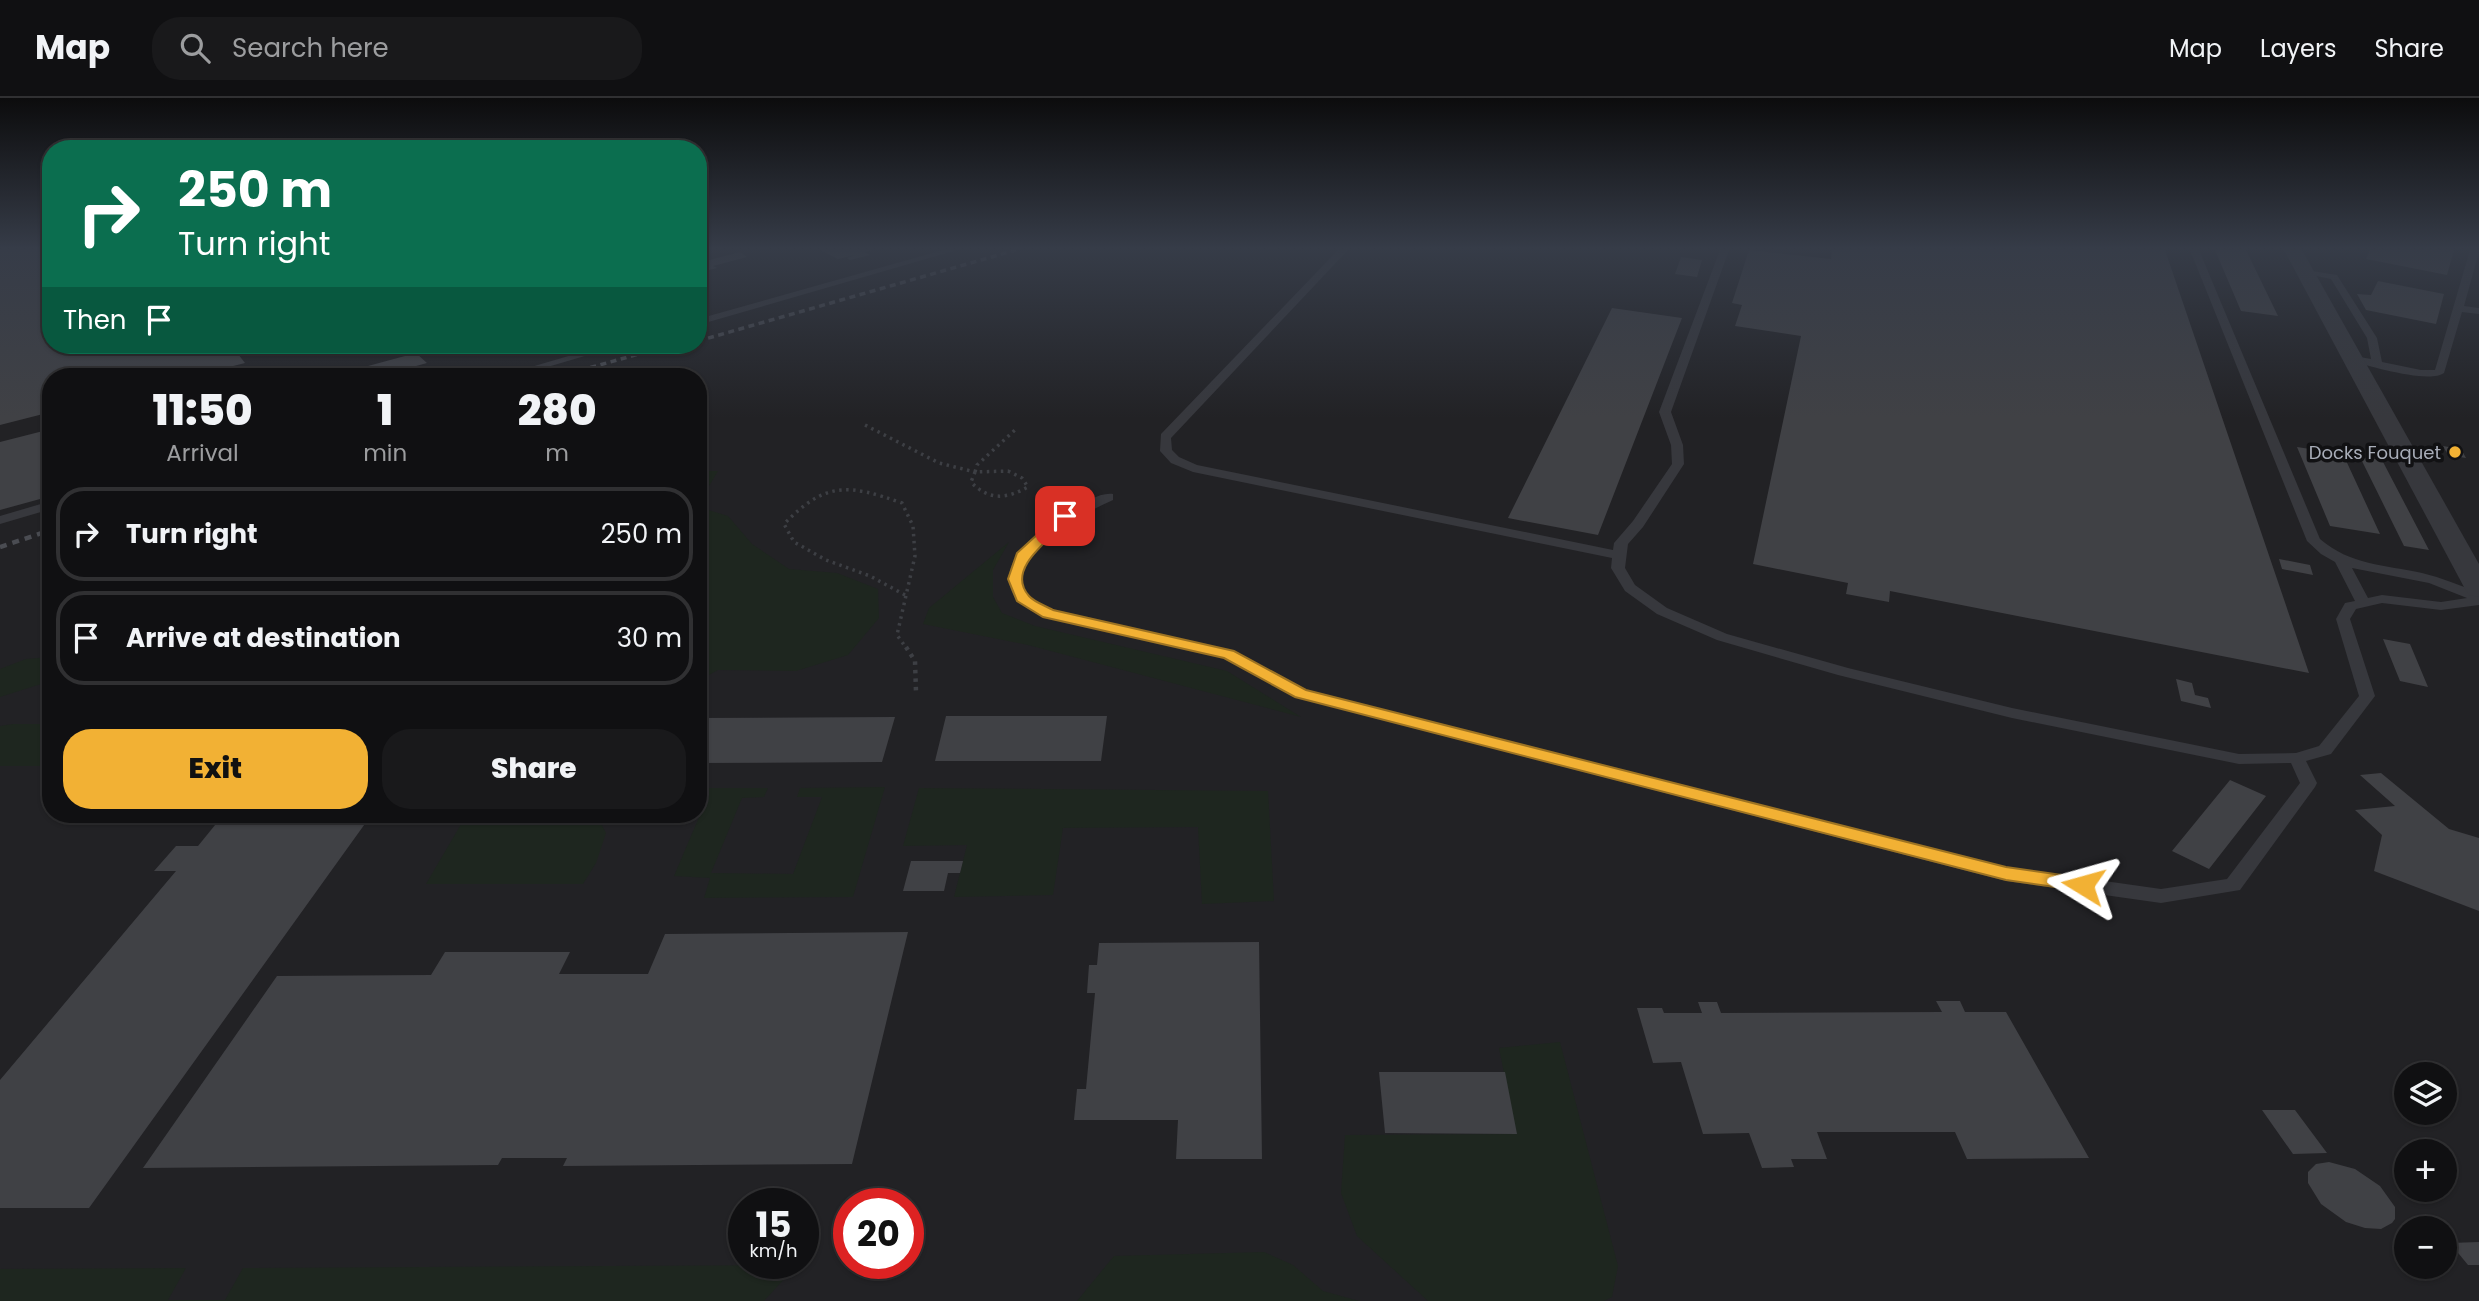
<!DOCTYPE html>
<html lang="en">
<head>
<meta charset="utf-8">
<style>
	body { margin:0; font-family:Poppins,sans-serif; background:#19191b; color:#f1f3f6; height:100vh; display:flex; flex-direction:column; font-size:26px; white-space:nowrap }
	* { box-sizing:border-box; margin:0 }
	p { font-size:23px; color:#9c9d9f }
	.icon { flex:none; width:38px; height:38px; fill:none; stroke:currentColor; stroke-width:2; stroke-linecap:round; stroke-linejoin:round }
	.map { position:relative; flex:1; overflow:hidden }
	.drawer { position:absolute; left:42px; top:270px; width:665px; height:455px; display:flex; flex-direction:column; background:#101012; border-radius:28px; box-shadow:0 2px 5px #0004,0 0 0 2px #303032 }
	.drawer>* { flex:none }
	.hud { position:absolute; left:42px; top:42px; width:665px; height:214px; border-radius:28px; box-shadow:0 2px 5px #0004,0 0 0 2px #303032; background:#0b6e4f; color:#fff; overflow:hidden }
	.fabs { position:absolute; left:2394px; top:964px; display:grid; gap:14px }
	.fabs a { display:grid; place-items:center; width:63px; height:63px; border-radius:50%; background:#101012; box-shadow:0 2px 5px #0004,0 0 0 2px #303032; font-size:35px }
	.speed { position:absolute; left:728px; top:1090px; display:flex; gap:14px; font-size:35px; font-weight:700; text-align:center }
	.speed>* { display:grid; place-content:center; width:91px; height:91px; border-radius:50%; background:#101012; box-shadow:0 2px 5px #0004,0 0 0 2px #303032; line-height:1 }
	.speed small { font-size:18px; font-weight:400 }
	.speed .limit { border:10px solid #d22; background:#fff; color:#111 }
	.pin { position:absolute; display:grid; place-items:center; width:60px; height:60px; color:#fff; margin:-30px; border-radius:14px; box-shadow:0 4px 10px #0006 }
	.me { position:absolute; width:77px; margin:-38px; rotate:278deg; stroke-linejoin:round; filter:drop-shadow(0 0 5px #0008) }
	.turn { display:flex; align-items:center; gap:24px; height:147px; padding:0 21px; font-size:32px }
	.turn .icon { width:91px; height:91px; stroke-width:2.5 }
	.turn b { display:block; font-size:49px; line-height:60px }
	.then { display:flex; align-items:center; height:66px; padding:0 21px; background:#0003; gap:14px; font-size:26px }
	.eta { display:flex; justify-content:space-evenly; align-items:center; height:119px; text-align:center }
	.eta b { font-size:42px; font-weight:800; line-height:49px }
	.primary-button { display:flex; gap:14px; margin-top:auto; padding:14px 21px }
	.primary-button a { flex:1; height:80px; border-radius:28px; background:#f2b134; color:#111; font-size:28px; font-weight:800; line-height:80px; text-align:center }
	.primary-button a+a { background:#19191b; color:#f1f3f6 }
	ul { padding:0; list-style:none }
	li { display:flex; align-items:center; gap:21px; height:94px; margin:0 14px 10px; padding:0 7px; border:4px solid #303032; border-radius:28px }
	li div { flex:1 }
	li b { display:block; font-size:26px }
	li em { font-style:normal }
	header { display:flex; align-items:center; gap:42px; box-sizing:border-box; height:98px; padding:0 35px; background:#101012; border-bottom:2px solid #303032 }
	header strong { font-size:33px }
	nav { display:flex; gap:38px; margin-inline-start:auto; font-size:24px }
	.search { width:490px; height:63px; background:#19191b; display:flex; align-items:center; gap:18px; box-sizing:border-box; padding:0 24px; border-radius:28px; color:#9c9d9f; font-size:26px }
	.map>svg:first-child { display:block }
	.built { fill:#222225; fill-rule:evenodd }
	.green { fill:#1e261f }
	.building { fill:#404145 }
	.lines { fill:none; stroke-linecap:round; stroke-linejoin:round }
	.path-far1 { stroke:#3d3f44; stroke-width:3.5; stroke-dasharray:2.5 4.5; stroke-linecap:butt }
	.path { stroke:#3d3f44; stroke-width:4.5; stroke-dasharray:3.5 5; stroke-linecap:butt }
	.lane { fill:#37383d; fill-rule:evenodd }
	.street { fill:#37383d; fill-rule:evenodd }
	.rail-far1 { stroke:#4a4c52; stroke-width:3.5; stroke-dasharray:6 4.5; stroke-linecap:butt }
	.rail { stroke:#4a4c52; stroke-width:4.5; stroke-dasharray:7 6; stroke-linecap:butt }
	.route { fill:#f2b134; stroke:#9d7322; stroke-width:2 }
	.poi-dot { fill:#f2b134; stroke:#111113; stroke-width:2.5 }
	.labels { text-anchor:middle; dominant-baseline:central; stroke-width:7; stroke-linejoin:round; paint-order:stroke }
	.far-poi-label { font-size:18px; fill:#a8adb8; stroke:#111113; text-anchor:end }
</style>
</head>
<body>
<header>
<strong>Map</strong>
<div class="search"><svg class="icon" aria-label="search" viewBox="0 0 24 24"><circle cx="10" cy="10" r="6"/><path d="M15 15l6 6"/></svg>Search here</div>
<nav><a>Map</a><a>Layers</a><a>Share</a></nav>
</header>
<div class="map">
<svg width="2479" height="1203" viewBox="0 0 2479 1203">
	<rect width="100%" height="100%" fill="#161618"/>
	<!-- built -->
	<path class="built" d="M0,152H51V247H698V152H2479V1203H0ZM51,278H698V716H51ZM2406,976H2445V1015H2406ZM2406,1054H2445V1092H2406ZM744,1106H803V1166H744ZM849,1106H908V1166H849ZM2406,1130H2445V1169H2406Z"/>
	<!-- green -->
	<path class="green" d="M698,373H718L709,388L705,411L728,418L752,446L789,471L837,475L878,491L879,520L848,557L796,573L718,572L698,583Z
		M1009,444L993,472V499L1002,515L1035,528L1227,573L1301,619L1028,547L923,526L929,510Z
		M51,559V587L41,586L0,599V571L26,561Z
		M13,626H51V668H0V628Z
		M885,689L853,799L704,800L710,780L674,778L708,698L698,697V690H768L764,699L742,700L711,775L793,776L822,699H797L800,690Z
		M919,690L1268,693L1274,803L1202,806L1198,729L1063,730L1053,797L954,799L967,747L903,748Z
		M467,716H596L606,735L596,765L583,786H426Z
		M1560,944L1618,1168L1612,1199L1604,1203H1428L1357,1138L1341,1095L1345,1037L1516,1036L1499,950Z
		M1264,1154L1293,1167L1323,1193L1359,1203H1077L1114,1158Z
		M797,1167L764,1203H0V1171L186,1170L168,1202H225L243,1170Z"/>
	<!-- building -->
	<path class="building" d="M0,152H51V247H231L245,265L194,278H51V314L0,327Z
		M820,152H872L865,154L870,157L850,162L847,160L855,157L838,161Z
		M1749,152L1831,161L1832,152H2165L2309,575L1890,493L1889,504L1846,496L1848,485L1753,466L1801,238L1735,228L1742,207L1732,205Z
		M2215,152H2246L2278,218L2241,213Z
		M2370,152H2454L2447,177L2366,161Z
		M740,154L747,159L713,168L717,170L698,175V165Z
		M1681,159L1702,162L1697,179L1675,176Z
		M2378,183L2444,196L2436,226L2366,212L2357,196L2371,197Z
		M1612,210L1682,220L1598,437L1508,420Z
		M416,255L427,265L380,278L368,268Z
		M51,331V398L0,412V344Z
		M2443,348L2461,351L2466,360L2448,357Z
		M2297,349L2343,356L2380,436L2330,428Z
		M2360,359L2382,362L2429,452L2404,448Z
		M2279,461L2310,467L2313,477L2282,471Z
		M2383,541L2410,546L2428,589L2400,583Z
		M2176,581L2192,585L2195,597L2208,600L2211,610L2181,603Z
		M946,618H1107L1101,663H935Z
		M895,619L882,664L698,665V620Z
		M2381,675L2449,731L2479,740V813L2374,773L2382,737L2355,712L2395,708L2360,677Z
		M2230,682L2266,698L2209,771L2172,753Z
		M224,716H372L89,1110H0V982L176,773H154L176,748H198Z
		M911,763H963L960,775H948L944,793H903Z
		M908,834L852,1066L563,1068L567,1060H502L498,1067L143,1070L277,878L431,877L445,854H570L559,876H648L665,836Z
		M1259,844L1262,1061H1176L1178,1022H1074L1077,991H1086L1095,895H1087L1089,867H1097L1099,845Z
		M1936,903H1960L1965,914H2006L2089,1060L1967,1061L1955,1034H1817L1827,1061H1791L1794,1069L1762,1070L1749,1035L1703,1036L1681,964L1653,965L1637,910H1662L1664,915H1702L1698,904H1717L1721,915L1942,914Z
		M1379,974H1505L1517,1036L1385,1035Z
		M2262,1012H2295L2327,1055L2293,1056Z
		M2329,1064L2355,1071L2380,1088L2395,1109V1121L2392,1125L2381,1131L2365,1130L2346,1124L2321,1106L2308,1085V1074L2316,1066Z
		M2479,1144V1167H2468L2450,1145Z"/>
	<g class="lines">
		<!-- path-far1 -->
		<path class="path-far1" d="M865,327L939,365L975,374
			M1008,373L1022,380L1028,389C1006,401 989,403 971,384L975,374Z
			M975,374L977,367L1016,331
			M905,497L870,478L826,462L794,444L784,426C826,383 848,386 902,405L913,428L915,458L897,537L907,551"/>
		<!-- path -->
		<path class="path" d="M906,549L915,563L916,594"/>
		<!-- lane -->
		<path class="lane" d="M943,152H957L698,227V221Z
			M1338,152H1348L1171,340L1172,352L1179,359L1197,367L1613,452L1614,445L1633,423L1672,366L1671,347L1659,314L1720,152H1729L1671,314L1683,347L1684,366L1643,429L1628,446L1625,470L1635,487L1667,510L1727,536L1848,570L2012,610L2239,656L2296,655L2319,648L2359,598L2336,521L2345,505L2355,503L2335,464L2321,456L2307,443L2190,152H2199L2320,441C2350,467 2385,467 2422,475C2442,480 2460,487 2479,495V507L2441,512L2382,505L2356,511L2350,521L2375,598L2331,656L2306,663L2317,685L2315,689L2240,792L2161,805L2006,783L1294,599L1224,559L1043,519C1034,514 1023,509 1016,501C990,465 1042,430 1068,414C1080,407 1099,394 1113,396V402C1086,414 996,458 1029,498C1035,505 1045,508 1053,513L1234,553L1306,593L2006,769L2161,791L2227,781L2300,685L2291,665L2239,666L2012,620L1838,577L1717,542L1657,516L1625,493L1611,470L1612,460L1193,374L1171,365L1160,353L1161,336ZM2352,470L2429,485L2467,500L2441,504L2382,497L2368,500Z
			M2470,152H2479V154L2464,208L2479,210V216L2462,214L2444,275C2429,286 2370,268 2350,263L2349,261L2354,258L2371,261L2367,240L2331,181L2301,175L2306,172L2337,177L2377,240L2382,264L2421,272H2435Z
			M606,247H622L517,278H500Z
			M51,403V411L0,426V418Z"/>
		<!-- street -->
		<path class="street" d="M2284,152H2302L2479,466V499L2469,497L2465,491Z"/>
		<!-- rail-far1 -->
		<path class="rail-far1" d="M698,243L1016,152
			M560,278L671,247"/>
		<!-- rail -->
		<path class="rail" d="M0,449L51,432"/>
	</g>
	<!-- sky -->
	<linearGradient id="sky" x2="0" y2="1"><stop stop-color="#0c0c0d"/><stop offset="0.47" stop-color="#363c48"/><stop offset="1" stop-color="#363c48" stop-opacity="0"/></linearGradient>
	<rect width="2479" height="320" fill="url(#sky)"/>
	<!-- route -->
	<path class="route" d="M1065,414L1072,418C1057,437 1003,469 1029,498C1034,504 1046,508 1053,512L1234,553L1306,592L2006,769L2083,780L2090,782L2093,787L2090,791L2083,793L2006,782L1295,599L1224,560L1043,519L1017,503L1008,481L1017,455L1061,415Z"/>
	<!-- markers -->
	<circle class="poi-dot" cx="2455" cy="354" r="7"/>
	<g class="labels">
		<!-- far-poi labels -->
		<g class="far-poi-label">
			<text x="2441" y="354">Docks Fouquet</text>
		</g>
	</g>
</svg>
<div class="fabs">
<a><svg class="icon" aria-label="layers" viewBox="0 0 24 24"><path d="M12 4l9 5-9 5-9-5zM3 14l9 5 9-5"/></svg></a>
<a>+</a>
<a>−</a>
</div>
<div class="speed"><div>15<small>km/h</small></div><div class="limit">20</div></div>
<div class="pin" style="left:1065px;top:418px;background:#d93025"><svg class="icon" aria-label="arrive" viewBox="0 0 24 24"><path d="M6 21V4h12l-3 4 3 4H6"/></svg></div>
<svg class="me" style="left:2083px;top:787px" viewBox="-20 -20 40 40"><path d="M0-17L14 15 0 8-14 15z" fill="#f2b134" stroke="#fff" stroke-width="4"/></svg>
<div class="hud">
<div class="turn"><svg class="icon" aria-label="right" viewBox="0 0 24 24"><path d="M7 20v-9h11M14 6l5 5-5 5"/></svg><div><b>250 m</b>Turn right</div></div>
<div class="then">Then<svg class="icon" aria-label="arrive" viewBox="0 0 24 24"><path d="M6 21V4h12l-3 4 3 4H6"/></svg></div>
</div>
<section class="drawer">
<div class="eta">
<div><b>11:50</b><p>Arrival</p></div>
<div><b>1</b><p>min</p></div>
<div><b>280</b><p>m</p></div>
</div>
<ul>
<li><svg class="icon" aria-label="right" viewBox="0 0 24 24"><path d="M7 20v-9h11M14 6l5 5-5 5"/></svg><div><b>Turn right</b></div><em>250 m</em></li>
<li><svg class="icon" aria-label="arrive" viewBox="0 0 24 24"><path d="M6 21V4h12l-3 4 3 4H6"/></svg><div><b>Arrive at destination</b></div><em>30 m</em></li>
</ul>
<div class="primary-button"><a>Exit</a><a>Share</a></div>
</section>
</div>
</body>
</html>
